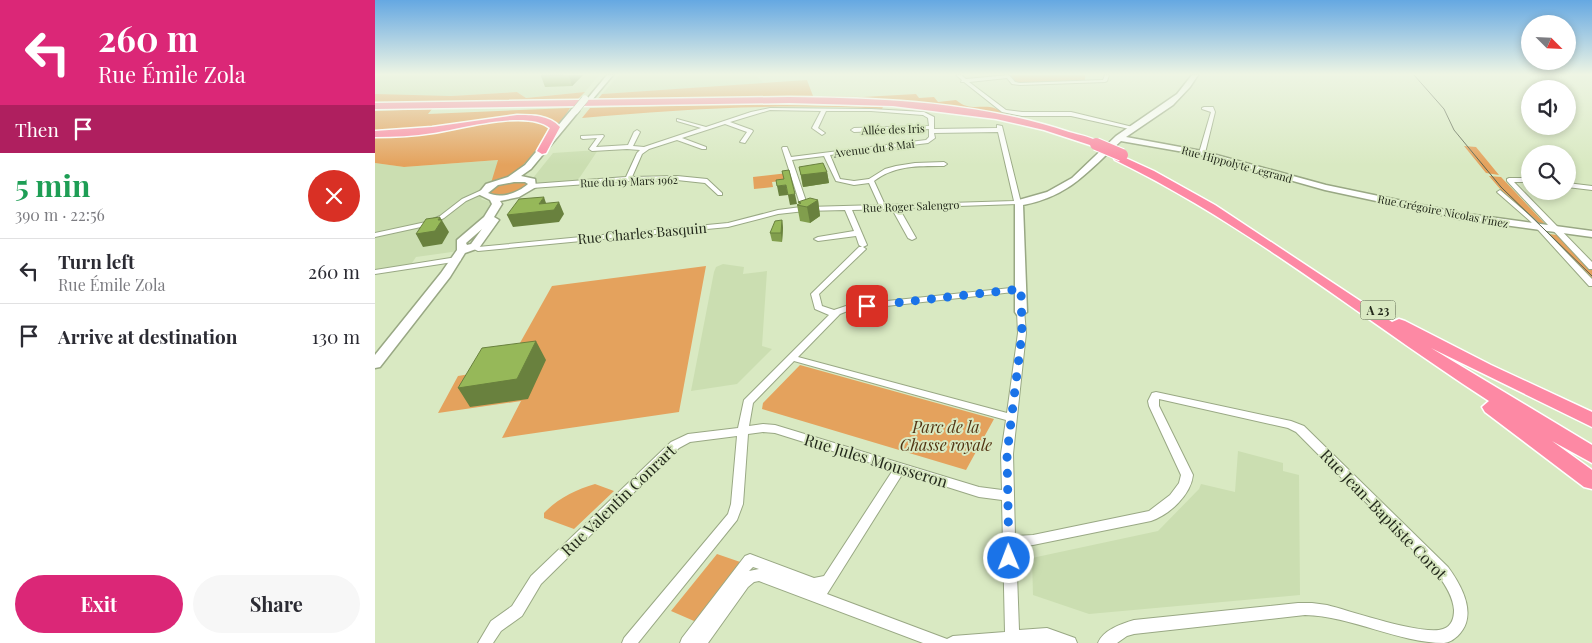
<!DOCTYPE html>
<html lang="en">
<head>
<meta charset="utf-8">
<style>
	body { margin:0; font-family:"Playfair Display",serif; background:#f7f7f7; color:#2b2b33; height:100vh; display:flex; flex-direction:column; font-size:19px; white-space:nowrap }
	* { box-sizing:border-box; margin:0 }
	p { font-size:16px; color:#7c7c81 }
	.icon { flex:none; width:28px; height:28px; fill:none; stroke:currentColor; stroke-width:2; stroke-linecap:round; stroke-linejoin:round }
	.map { position:relative; flex:1; overflow:hidden }
	.details { display:flex; flex-direction:column; background:#fff; width:375px }
	.details>* { flex:none }
	.banner { background:#db2777; color:#fff; overflow:hidden }
	.needle { width:32px; rotate:114deg }
	.buttons { position:absolute; left:1146px; top:15px; display:grid; gap:10px }
	.buttons a { display:grid; place-items:center; width:55px; height:55px; border-radius:50%; background:#fff; box-shadow:0 2px 8px #0003; font-size:25px }
	.pin { position:absolute; display:grid; place-items:center; width:42px; height:42px; color:#fff; margin:-21px; border-radius:10px; box-shadow:0 2px 8px #0006 }
	.me { position:absolute; width:55px; margin:-28px; rotate:359deg; stroke-linejoin:round; filter:drop-shadow(0 0 4px #0008) }
	.turn { display:flex; align-items:center; gap:18px; height:105px; padding:0 15px; font-size:22px }
	.turn .icon { width:65px; height:65px; stroke-width:2.5 }
	.turn b { display:block; font-size:35px; line-height:42px }
	.then { display:flex; align-items:center; height:48px; padding:0 15px; background:#0003; gap:10px; font-size:19px }
	.round { display:grid; place-items:center; flex:none; width:52px; height:52px; border-radius:26px; background:#f7f7f7 }
	.head { display:flex; align-items:center; justify-content:space-between; height:85px; padding:0 15px }
	h1 { font-size:30px; font-weight:700; line-height:38px; color:#1e9e55 }
	.cta { display:flex; gap:10px; margin-top:auto; padding:10px 15px }
	.cta a { flex:1; height:58px; border-radius:30px; background:#db2777; color:#fff; font-size:20px; font-weight:700; line-height:58px; text-align:center }
	.cta a+a { background:#f7f7f7; color:#2b2b33 }
	ul { padding:0; list-style:none }
	li { display:flex; align-items:center; gap:15px; height:65px; padding:0 15px; border-top:1px solid #e1e1e2 }
	li div { flex:1 }
	li b { display:block; font-size:19px }
	li em { font-style:normal }
	main { display:flex; flex:1; min-height:0 }
	.map>svg:first-child { display:block }
	.built { fill:#cbdeb1 }
	.green { fill:#e4a25d }
	.lines { fill:none; stroke-linecap:round; stroke-linejoin:round }
	.street-casing { stroke:#99a884; stroke-width:2 }
	.secondary-casing { stroke:#99a884; stroke-width:3 }
	.highway-casing { stroke:#fff; stroke-width:3 }
	.street { fill:#fff; fill-rule:evenodd }
	.secondary { fill:#fff; fill-rule:evenodd }
	.highway { fill:#fd89a4; fill-rule:evenodd }
	.tram { stroke:#58614c; stroke-width:1 }
	.secondary-bridge-casing { stroke:#99a884; stroke-width:8; stroke-linecap:butt }
	.highway-bridge-casing { stroke:#fff; stroke-width:14; stroke-linecap:butt }
	.secondary-bridge { stroke:#fff; stroke-width:7 }
	.highway-bridge { stroke:#fd89a4; stroke-width:12 }
	.wall { fill:#819e4d }
	.shaded-wall { fill:#69813e }
	.building { fill:#96b859; stroke:#69813e }
	.route { stroke:#1a73e8; stroke-width:9; stroke-dasharray:0 16.2 }
	.labels { text-anchor:middle; dominant-baseline:central; stroke-width:4; stroke-linejoin:round; paint-order:stroke }
	.far-street-label { font-size:11px; fill:#242a1c; stroke:#d9e9c2 }
	.shield { fill:#d9e9c2; stroke:#5a634e; stroke-width:1 }
	.shield-label { font-size:12px; font-weight:bold; fill:#242a1c }
	.street-label { font-size:14px; fill:#242a1c; stroke:#d9e9c2 }
	.near-park-label { font-size:16px; font-style:italic; fill:#523413; stroke:#d9e9c2 }
	.near-street-label { font-size:16px; fill:#242a1c; stroke:#d9e9c2 }
</style>
</head>
<body>
<main>
<section class="details">
<div class="banner">
<div class="turn"><svg class="icon" aria-label="left" viewBox="0 0 24 24"><path d="M17 20v-9H6M10 6l-5 5 5 5"/></svg><div><b>260 m</b>Rue Émile Zola</div></div>
<div class="then">Then<svg class="icon" aria-label="arrive" viewBox="0 0 24 24"><path d="M6 21V4h12l-3 4 3 4H6"/></svg></div>
</div>
<div class="head"><div><h1>5 min</h1><p>390 m · 22:56</p></div><a class="round" style="background:#d93025;color:#fff"><svg class="icon" aria-label="close" viewBox="0 0 24 24"><path d="M6 6l12 12M18 6L6 18"/></svg></a></div>
<ul>
<li><svg class="icon" aria-label="left" viewBox="0 0 24 24"><path d="M17 20v-9H6M10 6l-5 5 5 5"/></svg><div><b>Turn left</b><p>Rue Émile Zola</p></div><em>260 m</em></li>
<li><svg class="icon" aria-label="arrive" viewBox="0 0 24 24"><path d="M6 21V4h12l-3 4 3 4H6"/></svg><div><b>Arrive at destination</b></div><em>130 m</em></li>
</ul>
<div class="cta"><a>Exit</a><a>Share</a></div>
</section>
<div class="map">
<svg width="1217" height="643" viewBox="0 0 1217 643">
	<rect width="100%" height="100%" fill="#d9e9c2"/>
	<!-- built -->
	<path class="built" d="M0,75H224L210,92L151,98L142,92L76,96H6L9,95L0,94Z
		M244,75H381L390,84L227,94Z
		M223,150L201,183L163,187L158,178L178,153Z
		M124,160L118,181L106,199L119,203L109,220L84,251L41,257L35,266L0,271V163L29,167Z
		M348,264L369,267L368,274L392,271L387,346L397,349L362,384L316,391L339,272L341,267Z
		M863,451L908,463V471L924,475L925,595L714,614L658,595L657,558L783,531L824,489L826,484L860,492Z"/>
	<!-- green -->
	<path class="green" d="M635,75H710V80L645,83L641,82Z
		M432,80L438,96L488,97L541,94L544,98L559,97L563,102L581,100C593,110 601,106 615,107C622,108 630,114 638,116L447,98L307,97L296,100L221,101L227,94Z
		M142,92L151,98L210,92L201,101L0,102V94L76,96Z
		M358,104L508,107L507,109C407,103 306,109 207,118L215,108Z
		M195,108L184,126L137,177L116,183L123,160L29,167L0,163V111L57,109L53,114Z
		M1089,146L1101,147L1124,175L1111,173Z
		M413,173L415,180L397,182L398,187L379,189L378,177Z
		M1114,176L1126,177L1174,228C1154,225 1127,191 1114,176Z
		M147,181L154,185C142,192 129,200 115,194C118,182 136,182 147,181Z
		M1174,234L1182,235L1217,270V278Z
		M331,266L304,412L127,438L146,401L63,413L83,376L95,374L141,350L177,286Z
		M425,365L619,419L591,470L387,409L388,403Z
		M220,484L239,491L199,529L169,518V513C182,499 202,489 220,484Z
		M342,554L371,564L326,624L296,611Z"/>
	<g class="lines">
		<!-- street casing -->
		<g class="street-casing">
			<path id="street" d="M581,75H586L591,79L634,75L640,82L645,83L728,80L730,75H734L732,81L730,82L645,85L637,84L632,78L594,82L631,110L647,112H696L762,128L759,130L696,116H647L627,112L589,82H586L587,80Z
				M829,107H838L840,112L830,153L827,155L824,153L836,112L827,109V108Z
				M395,108L496,109L549,112L559,117V129L622,128V125L627,126L646,203L645,204L524,208L541,238L537,240L533,238L517,209L477,210L492,245L488,247L491,249L444,294L447,306L459,310L474,305L645,287L649,289L648,291L475,310L465,314L423,357L632,413L643,333L642,312L643,310H649L651,333L638,454L640,536L658,535L774,511L795,495L804,483L806,475L774,406L773,401L777,393L781,392L916,421L929,426L1073,567C1084,582 1097,604 1091,623C1088,632 1079,642 1069,643C1024,643 976,616 930,615L759,634L752,636L742,643H723C728,630 746,624 759,620L923,603H937L952,605C976,611 1048,636 1068,629C1077,626 1079,618 1079,610C1078,597 1071,586 1063,575L921,432L913,428L784,399V406L818,475C816,495 794,515 776,521L658,545L641,547L644,630L672,628L700,638L702,643H548L384,581L379,582L373,587L333,643H305L307,638L370,556L375,554L439,578L449,576L518,470L400,433L388,432L373,434L368,504L362,520L263,643H247L249,638L353,514L356,504L362,436L315,442L304,448L166,584L147,616L126,631L118,643H103L116,621L137,606L156,576L296,442L313,434L363,428L369,400L454,315L440,309L436,294L484,247H487L484,245L481,236L443,241L439,239L443,237L479,231L470,210L430,211L403,214L353,227L103,251L99,249L103,247L353,223L403,210L426,207L407,148L408,147H412L416,157L551,140L554,137V129L479,132L476,130L479,128L554,126L553,118L548,115L496,111H451L443,128L450,133L447,135L437,128L446,111L395,110L355,122L377,130L378,131L370,143L365,142L372,132L350,124L307,138L331,147V149H327L302,140L274,149L267,154L257,177L302,176L332,179L347,193V195H343L330,183L302,180L253,181L157,188L154,186L157,184L251,177L262,153L265,150L252,149L217,151L214,149L222,138L208,139L206,138V136L228,135L229,136L221,147L253,145L259,132L262,130L265,132L258,146L269,147L326,128L302,121V119L331,127L376,112ZM623,132L639,201L510,205L499,181C520,165 544,166 569,166L572,164L569,162L540,163L521,166L510,169L494,179L479,181L465,179L455,155L553,143L560,138L559,133ZM449,156L461,181L479,185L494,183L504,205L433,207L417,160ZM419,361L631,420L626,454L627,490L604,487L400,425L388,424L374,426L378,403ZM528,473L604,497L627,500L630,632L578,636L572,639L452,594ZM378,567L384,569L374,571Z
				M1134,178H1155V182H1139L1217,262V269H1214L1132,181V179Z
				M1192,183L1217,186V190L1192,187Z
				M109,189L112,191L111,192L91,201L69,218L55,225L0,237V233L51,222L65,216L87,199Z
				M1125,190L1159,219L1217,279V286H1214L1155,221L1123,193L1122,192Z
				M82,257H85L86,259L85,261L0,274V270Z"/>
		</g>
		<!-- secondary casing -->
		<g class="secondary-casing">
			<path id="secondary" d="M232,75H238L217,100H213V98Z
				M817,75H823L815,87L798,105L751,137L827,151L951,185L1085,213L1217,231V237L1085,219L950,190L826,155L746,141C713,171 695,196 648,205L652,312L646,316L642,315L640,312V201L672,192L697,178L741,136L802,94Z
				M197,109L204,111L156,169L146,176L160,179L161,187L144,197L125,201L127,204L119,217L124,220L104,248L90,253L75,277L5,367L0,368V355L66,273L82,250V240L109,217L117,204L115,200L103,194L111,184L133,177L150,165ZM139,182H150L153,184C143,193 126,199 113,193L123,185ZM107,229L96,244L92,245L91,243Z"/>
		</g>
		<!-- highway casing -->
		<g class="highway-casing">
			<path id="highway" d="M414,97C508,98 604,102 694,132C704,135 719,137 726,144L721,147L669,130L621,119L518,106L414,103L0,109V103Z
				M142,115C157,115 174,115 185,127L171,153L167,154L162,151L175,128C152,109 86,129 58,133C39,136 19,137 0,137V131L57,127Z
				M744,155L779,171L840,205L1017,322L1024,319L1030,321L1116,365L1217,412V427L1056,348L1217,445V463L1177,441L1217,470V489L1209,487L1110,412L1107,407L1114,401C990,321 874,225 740,160L739,158Z"/>
		</g>
		<!-- street -->
		<use href="#street" class="street"/>
		<!-- secondary -->
		<use href="#secondary" class="secondary"/>
		<!-- highway -->
		<use href="#highway" class="highway"/>
		<!-- tram -->
		<path class="tram" d="M1039,75L1069,109L1079,130L1126,187L1217,276"/>
		<!-- secondary-bridge casing -->
		<g class="secondary-bridge-casing">
			<path id="secondary-bridge" d="M200,111L210,99"/>
		</g>
		<!-- highway-bridge casing -->
		<g class="highway-bridge-casing">
			<path id="highway-bridge" d="M721,144L747,155"/>
		</g>
		<!-- secondary-bridge -->
		<use href="#secondary-bridge" class="secondary-bridge"/>
		<!-- highway-bridge -->
		<use href="#highway-bridge" class="highway-bridge"/>
	</g>
	<!-- wall -->
	<path class="wall" d="M167,75H208L197,86L170,87L166,76Z
		M424,167L452,172L454,183L428,187Z
		M443,200L445,216L435,223L425,221L422,205L424,204L423,202Z
		M407,220L408,228L407,242L397,241L395,233Z"/>
	<!-- shaded-wall -->
	<path class="shaded-wall" d="M194,75H208L197,86Z
		M452,172L454,183L428,187L426,175Z
		M411,185L413,195L404,196L402,186Z
		M420,194L422,204L415,205L413,195Z
		M169,197L173,209L184,202L189,214L184,222L138,227L132,215L164,204Z
		M443,200L445,216L435,223L432,207Z
		M65,217L74,232L67,244L48,247L41,234L63,220Z
		M407,220L408,228L407,242L406,233Z
		M161,341L171,360L153,399L95,407L83,388Z"/>
	<!-- building -->
	<path class="building" d="M167,75H188L166,76Z
		M448,163L452,172L426,175L424,167Z
		M414,170L420,194L413,195L411,185L402,186L401,180L409,179L407,171Z
		M169,197L164,204L184,202L179,210L132,215L144,199Z
		M435,198L443,200L432,207L422,205L426,203L423,202Z
		M65,217L63,220H67L60,231L41,234L51,219Z
		M407,220L406,233H395L400,221Z
		M161,341L142,379L83,388L107,348Z"/>
	<!-- sky -->
	<linearGradient id="sky" x2="0" y2="1"><stop stop-color="#65a8e2"/><stop offset="0.45" stop-color="#eef5e4"/><stop offset="1" stop-color="#eef5e4" stop-opacity="0"/></linearGradient>
	<rect width="1217" height="165" fill="url(#sky)"/>
	<g class="lines">
		<!-- route -->
		<path class="route" d="M492,306L646,289L647,333L632,454L634,558"/>
	</g>
	<g class="labels">
		<!-- far-street labels -->
		<g class="far-street-label">
			<text transform="translate(518 129) rotate(-2)">Allée des Iris</text>
			<text transform="translate(499 148) rotate(-7)">Avenue du 8 Mai</text>
			<text transform="translate(862 164) rotate(15)">Rue Hippolyte Legrand</text>
			<text transform="translate(254 181) rotate(-2)">Rue du 19 Mars 1962</text>
			<text transform="translate(536 206) rotate(-2)">Rue Roger Salengro</text>
			<text transform="translate(1068 211) rotate(11)">Rue Grégoire Nicolas Finez</text>
		</g>
		<!-- shield labels -->
		<rect class="shield" x="985.5" y="300.5" width="35" height="19" rx="4"/>
		<g class="shield-label">
			<text x="1003" y="310">A 23</text>
		</g>
		<!-- street labels -->
		<g class="street-label">
			<text transform="translate(267 233) rotate(-5)">Rue Charles Basquin</text>
		</g>
		<!-- near-park labels -->
		<g class="near-park-label">
			<text x="571" y="426">Parc de la<tspan x="571" dy="18">Chasse royale</tspan></text>
		</g>
		<!-- near-street labels -->
		<g class="near-street-label">
			<text transform="translate(501 460) rotate(17)">Rue Jules Mousseron</text>
			<text transform="translate(243 500) rotate(-44)">Rue Valentin Conrart</text>
			<text transform="translate(1009 514) rotate(46)">Rue Jean-Baptiste Corot</text>
		</g>
	</g>
</svg>
<div class="buttons">
<a><svg class="needle" viewBox="-14 -14 28 28"><path d="M0-13l5 13h-10z" fill="#e53935"/><path d="M0 13l5-13h-10z" fill="#7c7c81"/></svg></a>
<a><svg class="icon" aria-label="sound" viewBox="0 0 24 24"><path d="M4 9h4l5-4v14l-5-4H4zM17 9q2 3 0 6"/></svg></a>
<a><svg class="icon" aria-label="search" viewBox="0 0 24 24"><circle cx="10" cy="10" r="6"/><path d="M15 15l6 6"/></svg></a>
</div>
<div class="pin" style="left:492px;top:306px;background:#d93025"><svg class="icon" aria-label="arrive" viewBox="0 0 24 24"><path d="M6 21V4h12l-3 4 3 4H6"/></svg></div>
<svg class="me" style="left:634px;top:558px" viewBox="-20 -20 40 40"><circle r="17" fill="#1a73e8" stroke="#fff" stroke-width="3"/><path d="M0-11L8 9 0 5-8 9z" fill="#fff"/></svg>
</div>
</main>
</body>
</html>
